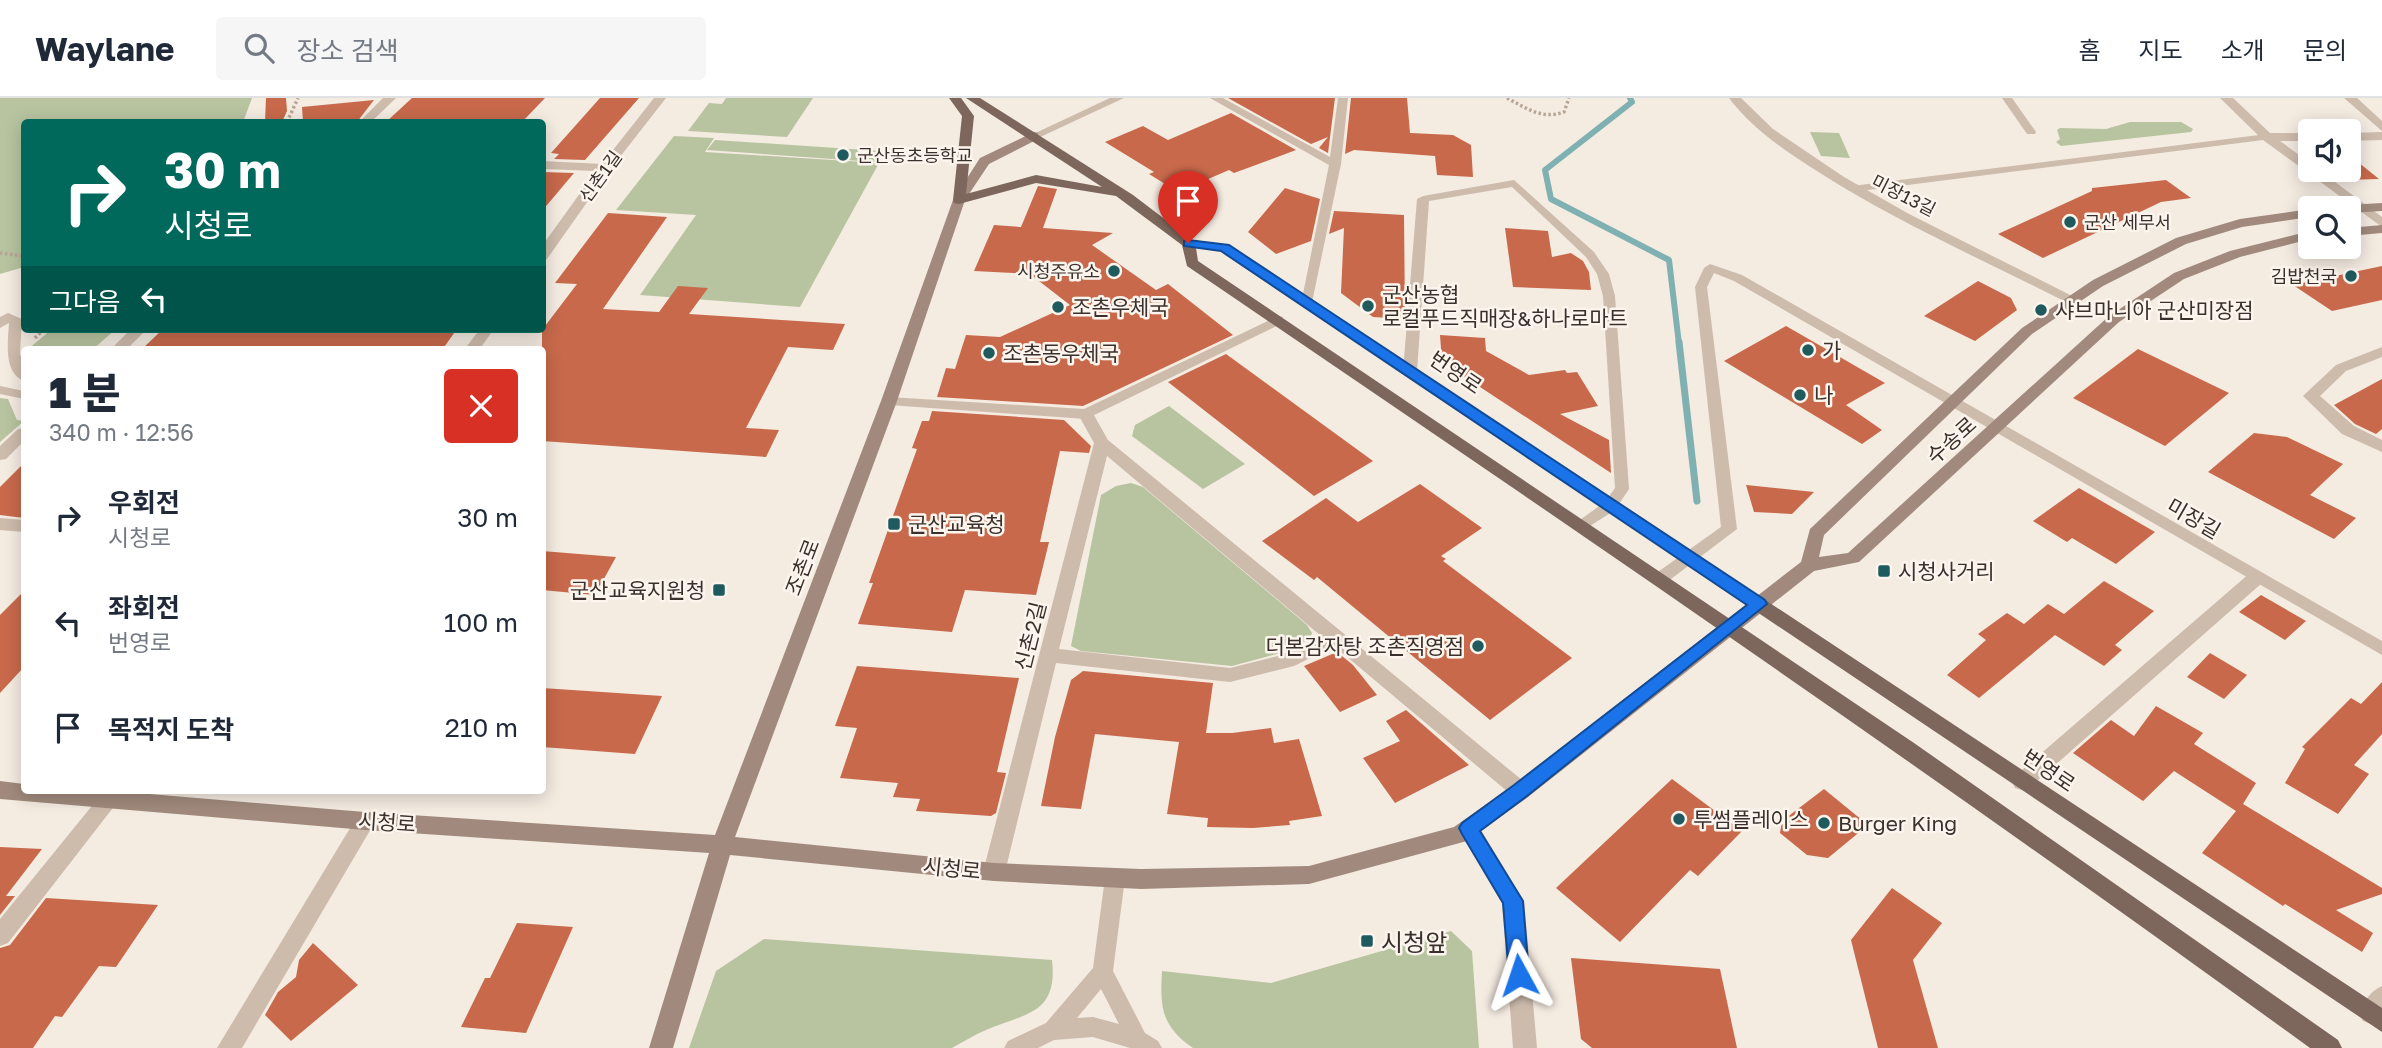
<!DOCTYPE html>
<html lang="ko">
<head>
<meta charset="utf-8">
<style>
	body { margin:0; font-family:"Golos Text","Noto Sans KR",sans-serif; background:#f6f6f7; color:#1f2937; height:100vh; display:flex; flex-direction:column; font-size:26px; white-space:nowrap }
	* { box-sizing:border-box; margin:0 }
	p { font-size:23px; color:#747a83 }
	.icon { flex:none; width:38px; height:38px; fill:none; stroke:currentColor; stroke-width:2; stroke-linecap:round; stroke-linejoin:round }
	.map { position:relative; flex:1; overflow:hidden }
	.panel { position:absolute; left:21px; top:248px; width:525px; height:448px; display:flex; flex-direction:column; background:#fff; border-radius:7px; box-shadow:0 4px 18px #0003 }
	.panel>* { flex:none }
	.hud { position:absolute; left:21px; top:21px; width:525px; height:214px; border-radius:7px; box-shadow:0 4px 18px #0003; background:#00695c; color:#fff; overflow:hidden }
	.tools { position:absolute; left:2298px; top:21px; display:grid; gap:14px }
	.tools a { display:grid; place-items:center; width:63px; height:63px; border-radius:7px; background:#fff; box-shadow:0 4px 18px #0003; font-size:35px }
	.pin { position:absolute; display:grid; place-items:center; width:60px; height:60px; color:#fff; margin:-72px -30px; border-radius:50% 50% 50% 0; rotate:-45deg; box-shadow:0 0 7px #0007 }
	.pin .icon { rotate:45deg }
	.me { position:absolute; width:77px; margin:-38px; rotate:355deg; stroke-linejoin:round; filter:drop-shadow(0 0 5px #0008) }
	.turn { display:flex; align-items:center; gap:24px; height:147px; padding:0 28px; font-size:32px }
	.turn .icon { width:91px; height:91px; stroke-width:2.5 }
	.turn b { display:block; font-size:49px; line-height:60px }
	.then { display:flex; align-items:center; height:66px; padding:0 28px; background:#0003; gap:14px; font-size:26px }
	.round { display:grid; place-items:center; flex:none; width:74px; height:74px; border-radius:7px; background:#f6f6f7 }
	.summary { display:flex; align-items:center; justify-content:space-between; height:119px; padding:0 28px }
	h1 { font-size:42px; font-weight:800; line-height:52px }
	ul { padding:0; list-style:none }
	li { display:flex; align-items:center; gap:21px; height:105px; padding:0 28px }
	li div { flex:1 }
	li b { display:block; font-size:26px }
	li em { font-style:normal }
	header { display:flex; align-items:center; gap:42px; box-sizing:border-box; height:98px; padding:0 35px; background:#fff; border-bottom:2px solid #e0e1e3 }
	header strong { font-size:33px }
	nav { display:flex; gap:38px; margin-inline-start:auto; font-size:24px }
	.search { width:490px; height:63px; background:#f6f6f7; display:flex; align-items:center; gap:18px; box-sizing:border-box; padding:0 24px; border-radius:7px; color:#747a83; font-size:26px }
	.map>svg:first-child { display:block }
	.green { fill:#b8c4a0 }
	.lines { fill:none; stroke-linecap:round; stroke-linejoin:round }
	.stream-far1 { stroke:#7fb0b2; stroke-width:6 }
	.stream { stroke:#7fb0b2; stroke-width:7 }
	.building { fill:#c8694b }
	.path { stroke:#b9a596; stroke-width:3.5; stroke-dasharray:2.5 2.5; stroke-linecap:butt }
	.lane { fill:#cdbbac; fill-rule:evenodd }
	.street { fill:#cdbbac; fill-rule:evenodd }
	.secondary { fill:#a18a7d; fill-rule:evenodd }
	.primary { fill:#7d675c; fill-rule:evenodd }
	.route { fill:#1a73e8; stroke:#114b97; stroke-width:2 }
	.poi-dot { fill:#1f5a5e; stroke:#fbf5ee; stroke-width:2.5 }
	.labels { text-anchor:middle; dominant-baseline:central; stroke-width:5; stroke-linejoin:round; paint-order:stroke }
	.far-poi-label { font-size:18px; fill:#3b302b; stroke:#fbf5ee; text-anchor:start }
	.far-street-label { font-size:18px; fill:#3b302b; stroke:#fbf5ee }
	.poi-label { font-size:21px; fill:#3b302b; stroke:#fbf5ee; text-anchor:start }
	.street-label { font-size:21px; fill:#3b302b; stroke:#fbf5ee }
	.near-poi-label { font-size:24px; fill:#3b302b; stroke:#fbf5ee; text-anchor:start }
</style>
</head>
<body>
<header>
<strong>Waylane</strong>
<div class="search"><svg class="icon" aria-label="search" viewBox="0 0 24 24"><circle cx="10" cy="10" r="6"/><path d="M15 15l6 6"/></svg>장소 검색</div>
<nav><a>홈</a><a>지도</a><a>소개</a><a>문의</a></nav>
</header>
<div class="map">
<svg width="2382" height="950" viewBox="0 0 2382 950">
	<rect width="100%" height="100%" fill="#f4ebe1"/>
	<!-- green -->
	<path class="green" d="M0,0H252L243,24H24V169L0,176Z
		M726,0H813L787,39L688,33L709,5L722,6Z
		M2130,24H2181L2193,31L2191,34L2061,48L2056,44L2060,41L2057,32L2060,30L2106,31Z
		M1810,34L1839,35L1850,60L1821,58Z
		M674,38L714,40L705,54L879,65L800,209L640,197L696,117L616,112Z
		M715,42L881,53L875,64L707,52Z
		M52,231H116L92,252H27Z
		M0,300L8,301L17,322L24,323L0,344Z
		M1169,308L1245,366L1203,391L1132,338L1135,327Z
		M1131,385L1143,389L1307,527L1312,535L1310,541L1280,555L1232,568L1081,553L1071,548L1101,397L1116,388Z
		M1451,833L1472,853L1479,950H1193C1161,928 1160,909 1162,873L1271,885Z
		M764,841L1052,862C1058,916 1026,915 986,932C974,937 963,944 952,950H689L716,873Z"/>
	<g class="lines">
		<!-- stream-far1 -->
		<path class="stream-far1" d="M1630,0L1632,4L1545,72L1551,101L1669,162L1679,246"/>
		<!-- stream -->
		<path class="stream" d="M1679,244L1697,403"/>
	</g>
	<!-- building -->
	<path class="building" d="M266,0H286L287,13L282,24H265Z
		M412,0H545L523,23L516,24H386Z
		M600,0H639L585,62L554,61L559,56L551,55Z
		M1228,0H1335L1328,55L1319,50L1328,39L1311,46Z
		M1351,0H1407L1410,35L1453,37L1471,47L1473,79L1437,77L1435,58L1354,52L1345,56Z
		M374,2L357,24H303L302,9Z
		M1231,15L1296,52L1234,75L1229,72L1178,94L1149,76L1154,74L1105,44L1143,28L1168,42Z
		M2348,56L2379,81L2345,82L2332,78L2323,72H2348Z
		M543,74L574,75L542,113V75Z
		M2166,82L2191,100L2161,104L2043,160L1998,136L2092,93V90Z
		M1038,88L1057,91L1043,130L1113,135L1092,147L1156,192L1168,186L1233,237L1083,308L937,299L946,270L955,271L966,237L1000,239L1070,207L1030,176L974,173L994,127L1021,129Z
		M1285,90L1320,101L1311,143L1276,156L1248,134Z
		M1334,113L1404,117L1405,221L1373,219L1341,195L1344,130L1329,136Z
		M608,115L667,119L603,211L659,214L678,188L708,190L689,216L845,226L833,252L788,249L746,330L779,332L766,359L542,343V232L577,186L555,185Z
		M1505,130L1548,133L1552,159L1571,155L1583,163L1589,174L1591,192L1513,189Z
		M2382,168V202L2332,213L2293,187Z
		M1978,183L2011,200L2017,212L1975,243L1924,218Z
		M1786,228L1885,285L1846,307L1882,332L1862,346L1724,263Z
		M163,231H457L442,252H141Z
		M1440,237L1485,240L1486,253L1529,277L1565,272L1567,275L1577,274L1598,308L1560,316L1609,342L1611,375L1442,264Z
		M2138,251L2229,295L2165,348L2073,300Z
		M1226,256L1373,363L1314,398L1168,284Z
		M2382,281V331L2376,336L2355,326L2334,307Z
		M932,313L1064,322L1091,348L1089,355L1060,353L1040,444H1049L1036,497L965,492L952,534L858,526L873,485H869L917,351L912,350L922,323H929Z
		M2254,335L2287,339L2343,366L2310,397L2356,420L2334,441L2208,374Z
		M24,365V420L0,417V389Z
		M1420,386L1482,430L1441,458L1446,461L1443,463L1572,560L1490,622L1317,479L1314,482L1262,443L1326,400L1358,424Z
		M1746,387L1814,394L1792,416L1754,414Z
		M2079,390L2155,434L2116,466L2072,440L2067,444L2033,423Z
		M542,453L616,459L595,497L542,492Z
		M2104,483L2154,513L2115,547L2122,552L2104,568L2055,537L1979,600L1947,577L1986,542L1978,536L2007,515L2024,526L2048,506L2064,516Z
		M24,493V569L0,595V517Z
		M2261,497L2306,523L2285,542L2239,514Z
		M1337,554L1353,567L1377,597L1340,614L1304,568Z
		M2210,555L2247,577L2224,601L2187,579Z
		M857,568L1019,580L997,674L1006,675L996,715L991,718L916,713L920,701L893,699L898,685L840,680L857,630L835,628Z
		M1083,573L1213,585L1206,635H1232L1271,630L1274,645L1299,641L1322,718L1289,723L1290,727L1253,730L1207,729L1208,720L1167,716L1179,644L1095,636L1081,711L1041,708L1055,639L1071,582Z
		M2382,584V636L2354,667L2369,676L2338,716L2285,685L2305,651L2302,649L2351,600L2361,606Z
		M542,590L662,598L635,656L542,649Z
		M2156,608L2203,635L2194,646L2256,685L2243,706L2382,790V796L2336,812L2373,835L2362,854L2285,806L2283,808L2202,755L2236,713L2174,673L2143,703L2073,655L2111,622L2134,638Z
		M1406,612L1469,667L1395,705L1363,660L1400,643L1386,623Z
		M1672,681L1742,733L1698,778L1690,772L1620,844L1556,790Z
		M1824,691L1868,727L1828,760L1807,757L1780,735L1782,723Z
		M0,749L42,751L6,798H15L0,817Z
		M1892,790L1942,825L1913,862L1938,950H1878L1851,842Z
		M46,800L158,807L116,869L99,868L62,919L55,918L33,950H0V850L10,847Z
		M517,825L573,829L526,935L461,929L485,880H490Z
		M313,845L358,887L291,943L265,917L278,894L296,879L299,862Z
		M1571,860L1720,871L1737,950H1592L1581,941Z"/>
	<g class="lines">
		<!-- path -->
		<path class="path" d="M1507,0C1526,10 1542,22 1564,14L1569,0
			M287,24L298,0
			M0,155L24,158
			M35,240L44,231"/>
		<!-- lane -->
		<path class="lane" d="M1110,0H1124L1038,40L1029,38Z
			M1210,0H1223L1330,59L1338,0H1348L1341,66L1311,209H1303L1301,206L1329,67Z
			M2002,0H2012L2036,34L2035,36H2027Z
			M2267,36L2271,37V41L1852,94L1846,91L1852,88Z
			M1514,82L1594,154L1609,176L1615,198L1629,391L1615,412L1582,433L1574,428L1577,424L1605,404L1615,390L1603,198L1597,176L1586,159L1512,89L1429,103L1417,273L1410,277L1403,273L1417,101L1423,98Z
			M1710,166L1742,177L2382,543V557L1734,183L1714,175L1707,189L1737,431L1667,484H1655L1653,480L1655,476L1721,429L1695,189L1704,170Z
			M8,215L22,221L20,256L24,266V283C3,275 8,243 9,225L0,230V219Z
			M1278,218L1283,219V225L1086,321L889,307L882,303L889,299L1084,311Z
			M0,288L24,293V301L0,296Z
			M1115,771L1122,774L1125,780L1113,873L1145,935L1158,943L1162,950H1130L1093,939L1054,942L1038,950H1004L1008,943L1046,925L1093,870L1105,780L1108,774ZM1101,891L1119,926L1093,919L1077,920Z"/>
		<!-- street -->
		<path class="street" d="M383,0H396L371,24H359Z
			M654,0H666L609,73L547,161L542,162V148L596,73L542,71V63L602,66Z
			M1729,0H1741L1773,31L1844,79L1909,116L2080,202L2078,205H2068C1985,163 1899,125 1820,75C1787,54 1753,32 1729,0Z
			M2220,0H2233L2270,35H2310V43H2280L2310,65V72H2319L2382,119V129L2263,42Z
			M2344,0H2357L2382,23V33Z
			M2382,34V42L2348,43V35Z
			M131,231H147L126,252H110Z
			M480,231H494L479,252H464Z
			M2382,249V259L2346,273L2320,298L2354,328L2382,342V354L2342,336L2303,298L2336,267Z
			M1086,311L1091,312L1108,342L1528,687L1531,693L1528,699L1521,702L1514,699L1334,548L1294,568L1230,584L1056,565L1005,774L1002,781L994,783L986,781L983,774L1094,345L1078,316ZM1107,358L1321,538L1282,557L1230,570L1059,551Z
			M24,330V343L6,361L0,362V348L18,331Z
			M0,420L24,422V434L0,432Z
			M2256,474L2262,475L2265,480L2262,485L2029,690L2022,692L2015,690L2012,684L2015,678L2250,475Z
			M104,693H126L8,845L0,848V821Z
			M365,714L372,717L375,723L372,729L242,950H217L358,717Z
			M1469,721L1476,724L1524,803L1537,950H1513L1502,805L1459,730L1462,724Z
			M2382,888V919L2371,926L2363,923L2359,915C2364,904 2370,893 2382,888Z"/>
		<!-- secondary -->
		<path class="secondary" d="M1034,34L1038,35V41L989,66L965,102L897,303L735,739L994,765L1141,771L1309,768L1454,729L1514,687L1801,464L1810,431L2022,230L2093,182L2176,140L2240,121L2310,111V119L2242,129L2186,146L2103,188L2032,236L1824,437L1819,459L1848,455L2109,218L2174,175L2230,153L2310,133V141L2240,159L2184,181L2119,224L1859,464L1814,473L1528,699L1467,743L1309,786L1141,791L994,783L730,757L673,950H649L709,755L365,732L0,701V683L24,686V693H114L365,714L715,737L881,303L953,102L980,60Z
			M2382,105V113L2348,115V110H2342L2348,107Z
			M2382,127V135L2348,138V130Z"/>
		<!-- primary -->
		<path class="primary" d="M949,0H961L974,18L966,96L1036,77L1102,89L966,0H980L1133,97L1192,142L1229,147L2382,910V934L1220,153L1196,150L1198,163L1914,645L2338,942L2342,950H2310C1941,682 1565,424 1187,168L1182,147L1116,98L1036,85L959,106L954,105L953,102L962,18Z"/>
	</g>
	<!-- route -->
	<path class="route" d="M1188,142L1229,147L1765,502L1767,506L1527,698L1480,733L1523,803L1529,877L1526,884L1519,886L1512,884L1509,877L1503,805L1462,736L1459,730L1462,725L1514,687L1747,507L1221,153L1184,148V143Z"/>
	<!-- markers -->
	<g class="poi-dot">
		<circle cx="843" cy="57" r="7"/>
		<circle cx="2070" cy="124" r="7"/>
		<circle cx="1114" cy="173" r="7"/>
		<circle cx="2351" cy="178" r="7"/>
		<circle cx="1368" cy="208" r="7"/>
		<circle cx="1058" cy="209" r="7"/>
		<circle cx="2041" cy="212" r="7"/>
		<circle cx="1808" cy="252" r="7"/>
		<circle cx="989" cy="255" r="7"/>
		<circle cx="1800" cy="297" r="7"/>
		<rect x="887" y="419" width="14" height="14" rx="3.5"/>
		<rect x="1877" y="466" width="14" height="14" rx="3.5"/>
		<rect x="712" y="485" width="14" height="14" rx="3.5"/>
		<circle cx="1478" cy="548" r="7"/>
		<circle cx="1679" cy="721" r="7"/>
		<circle cx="1824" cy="725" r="7"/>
		<rect x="1360" y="836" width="14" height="14" rx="3.5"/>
	</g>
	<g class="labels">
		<!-- far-poi labels -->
		<g class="far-poi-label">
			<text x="857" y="57">군산동초등학교</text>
			<text x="2084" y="124">군산 세무서</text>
			<text x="1100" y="173" text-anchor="end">시청주유소</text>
			<text x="2337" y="178" text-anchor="end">김밥천국</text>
		</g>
		<!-- far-street labels -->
		<g class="far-street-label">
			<text transform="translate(600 78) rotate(-54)">신촌1길</text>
			<text transform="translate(1904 97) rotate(27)">미장13길</text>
		</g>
		<!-- poi labels -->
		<g class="poi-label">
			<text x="1382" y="196">군산농협<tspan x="1382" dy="24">로컬푸드직매장&amp;하나로마트</tspan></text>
			<text x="1072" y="209">조촌우체국</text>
			<text x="2055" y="212">샤브마니아 군산미장점</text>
			<text x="1822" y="252">가</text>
			<text x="1003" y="255">조촌동우체국</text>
			<text x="1814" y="297">나</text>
			<text x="908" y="426">군산교육청</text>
			<text x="1898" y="473">시청사거리</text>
			<text x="705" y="492" text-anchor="end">군산교육지원청</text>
			<text x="1464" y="548" text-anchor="end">더본감자탕 조촌직영점</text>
			<text x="1693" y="721">투썸플레이스</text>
			<text x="1838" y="725">Burger King</text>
		</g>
		<!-- street labels -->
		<g class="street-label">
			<text transform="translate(1456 274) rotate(34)">번영로</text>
			<text transform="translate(1951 342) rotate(-42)">수송로</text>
			<text transform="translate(2194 420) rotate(30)">미장길</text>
			<text transform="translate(802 469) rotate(-69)">조촌로</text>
			<text transform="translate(1030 538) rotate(-76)">신촌2길</text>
			<text transform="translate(2049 672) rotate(34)">번영로</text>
			<text transform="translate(387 724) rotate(4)">시청로</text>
			<text transform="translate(952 770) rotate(6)">시청로</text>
		</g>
		<!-- near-poi labels -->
		<g class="near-poi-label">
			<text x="1381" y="843">시청앞</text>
		</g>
	</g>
</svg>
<div class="tools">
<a><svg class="icon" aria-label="sound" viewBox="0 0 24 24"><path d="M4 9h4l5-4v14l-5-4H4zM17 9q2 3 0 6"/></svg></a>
<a><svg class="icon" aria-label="search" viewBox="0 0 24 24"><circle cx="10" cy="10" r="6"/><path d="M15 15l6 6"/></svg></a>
</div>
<div class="pin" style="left:1188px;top:145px;background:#d93025"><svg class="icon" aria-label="arrive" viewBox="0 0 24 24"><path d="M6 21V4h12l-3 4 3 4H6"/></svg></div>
<svg class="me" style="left:1519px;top:877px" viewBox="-20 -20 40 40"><path d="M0-17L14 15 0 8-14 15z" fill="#1a73e8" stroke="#fff" stroke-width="4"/></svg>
<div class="hud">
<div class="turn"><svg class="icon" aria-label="right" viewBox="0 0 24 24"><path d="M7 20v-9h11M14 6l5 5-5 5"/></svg><div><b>30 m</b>시청로</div></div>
<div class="then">그다음<svg class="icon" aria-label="left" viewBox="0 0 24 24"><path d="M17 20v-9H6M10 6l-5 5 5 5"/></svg></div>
</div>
<section class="panel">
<div class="summary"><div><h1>1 분</h1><p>340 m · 12:56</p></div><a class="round" style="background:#d93025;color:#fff"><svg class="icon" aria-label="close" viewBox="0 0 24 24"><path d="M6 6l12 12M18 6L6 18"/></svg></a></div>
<ul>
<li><svg class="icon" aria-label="right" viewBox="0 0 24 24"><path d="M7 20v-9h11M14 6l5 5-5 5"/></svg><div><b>우회전</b><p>시청로</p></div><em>30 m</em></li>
<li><svg class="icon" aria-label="left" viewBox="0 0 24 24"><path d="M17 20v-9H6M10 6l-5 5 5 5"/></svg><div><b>좌회전</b><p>번영로</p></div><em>100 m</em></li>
<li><svg class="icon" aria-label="arrive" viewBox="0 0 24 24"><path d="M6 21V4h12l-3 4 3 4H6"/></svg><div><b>목적지 도착</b></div><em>210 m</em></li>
</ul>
</section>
</div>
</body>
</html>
